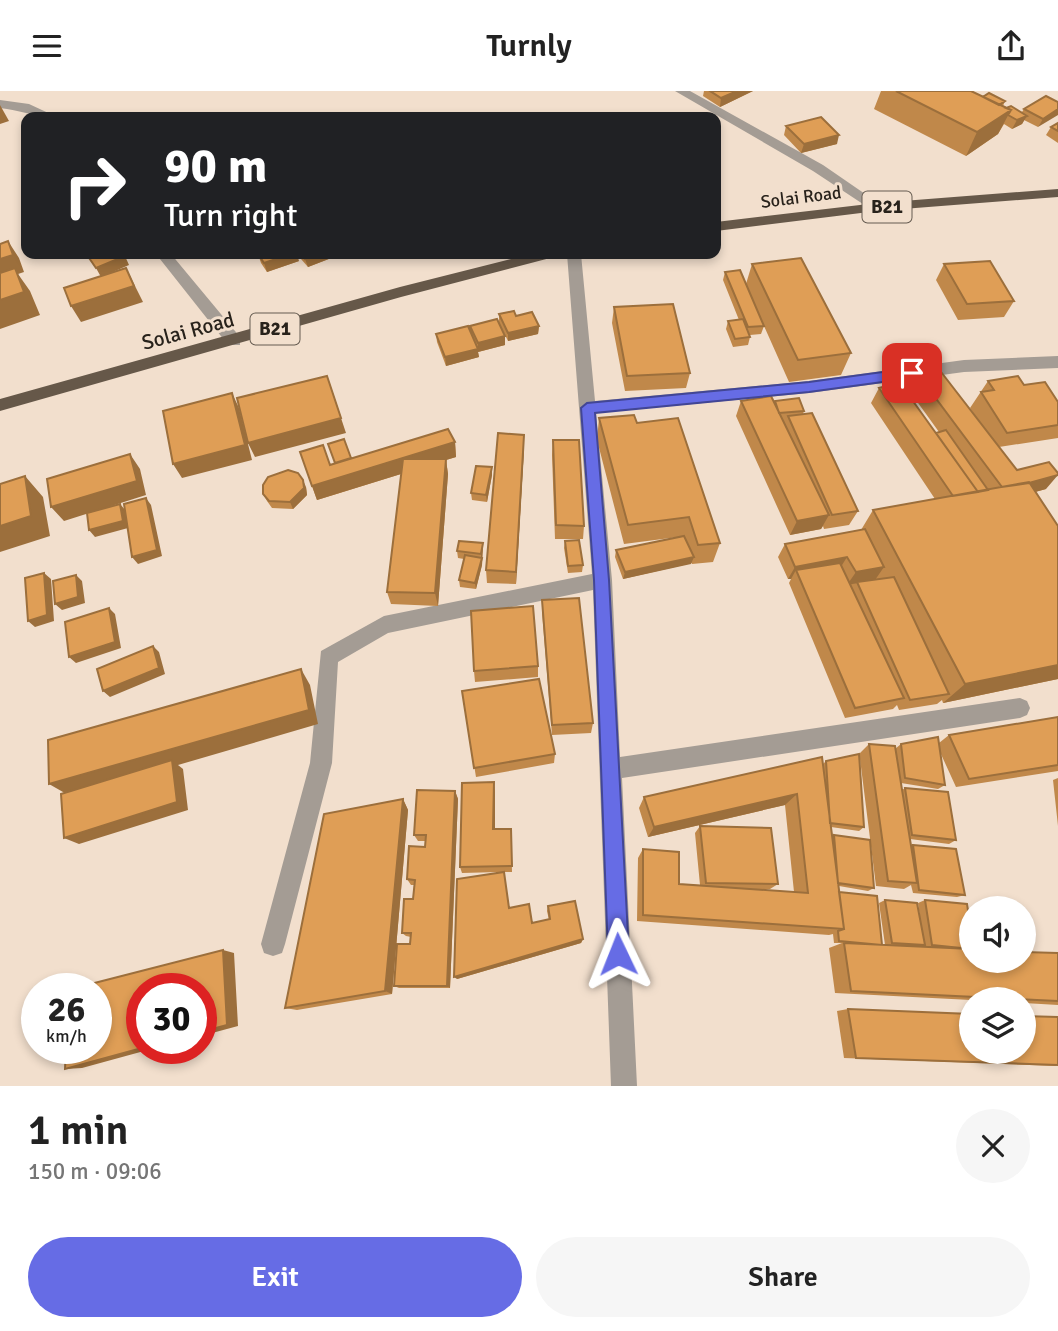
<!DOCTYPE html>
<html lang="en">
<head>
<meta charset="utf-8">
<style>
	body { margin:0; font-family:Signika,sans-serif; background:#f6f6f6; color:#222; height:100vh; display:flex; flex-direction:column; font-size:26px; white-space:nowrap }
	* { box-sizing:border-box; margin:0 }
	p { font-size:23px; color:#767676 }
	.icon { flex:none; width:38px; height:38px; fill:none; stroke:currentColor; stroke-width:2; stroke-linecap:round; stroke-linejoin:round }
	.map { position:relative; height:995px; overflow:hidden }
	.sheet { display:flex; flex-direction:column; background:#fff; flex:1 }
	.sheet>* { flex:none }
	.banner { position:absolute; left:21px; top:21px; width:700px; height:147px; border-radius:14px; box-shadow:0 4px 10px #0003; background:#202124; color:#fff; overflow:hidden }
	.buttons { position:absolute; left:959px; top:805px; display:grid; gap:14px }
	.buttons a { display:grid; place-items:center; width:77px; height:77px; border-radius:50%; background:#fff; box-shadow:0 4px 10px #0003; font-size:35px }
	.speed { position:absolute; left:21px; top:882px; display:flex; gap:14px; font-size:35px; font-weight:700; text-align:center }
	.speed>* { display:grid; place-content:center; width:91px; height:91px; border-radius:50%; background:#fff; box-shadow:0 4px 10px #0003; line-height:1 }
	.speed small { font-size:18px; font-weight:400 }
	.speed .limit { border:10px solid #d22; background:#fff; color:#111 }
	.pin { position:absolute; display:grid; place-items:center; width:60px; height:60px; color:#fff; margin:-30px; border-radius:14px; box-shadow:0 4px 10px #0006 }
	.me { position:absolute; width:77px; margin:-38px; rotate:358deg; stroke-linejoin:round; filter:drop-shadow(0 0 5px #0008) }
	.turn { display:flex; align-items:center; gap:24px; height:147px; padding:0 28px; font-size:32px }
	.turn .icon { width:91px; height:91px; stroke-width:2.5 }
	.turn b { display:block; font-size:49px; line-height:60px }
	.round { display:grid; place-items:center; flex:none; width:74px; height:74px; border-radius:37px; background:#f6f6f6 }
	.head { display:flex; align-items:center; justify-content:space-between; height:119px; padding:0 28px }
	h1 { font-size:42px; font-weight:600; line-height:52px }
	.cta { display:flex; gap:14px; margin-top:auto; padding:14px 28px }
	.cta a { flex:1; height:80px; border-radius:42px; background:#666ce5; color:#fff; font-size:28px; font-weight:600; line-height:80px; text-align:center }
	.cta a+a { background:#f6f6f6; color:#222 }
	header { display:flex; justify-content:space-between; align-items:center; height:91px; padding:0 28px; background:#fff; font-size:32px; font-weight:600 }
	.map>svg:first-child { display:block }
	.lines { fill:none; stroke-linecap:round; stroke-linejoin:round }
	.minor { fill:#a49c94; fill-rule:evenodd }
	.trunk { fill:#665849; fill-rule:evenodd }
	.wall { fill:#c0884a }
	.shaded-wall { fill:#9c6f3c }
	.building { fill:#df9e56; stroke:#9c6f3c; stroke-width:2 }
	.route { fill:#666ce5; stroke:#424695; stroke-width:2 }
	.labels { text-anchor:middle; dominant-baseline:central; stroke-width:6; stroke-linejoin:round; paint-order:stroke }
	.far-street-label { font-size:18px; fill:#28221b; stroke:#f2dfcd }
	.shield { fill:#f2dfcd; stroke:#655b50; stroke-width:2 }
	.shield-label { font-size:19px; font-weight:bold; fill:#28221b }
	.street-label { font-size:21px; fill:#28221b; stroke:#f2dfcd }
</style>
</head>
<body>
<header><svg class="icon" aria-label="menu" viewBox="0 0 24 24"><path d="M4 6h16M4 12h16M4 18h16"/></svg>Turnly<svg class="icon" aria-label="share" viewBox="0 0 24 24"><path d="M12 15V3M7 8l5-5 5 5M5 13v7h14v-7"/></svg></header>
<div class="map">
<svg width="1058" height="995" viewBox="0 0 1058 995">
	<rect width="100%" height="100%" fill="#f2dfcd"/>
	<g class="lines">
		<!-- minor -->
		<path class="minor" d="M675,0H690L823,74L884,116L877,120L872,119L813,80Z
			M0,9L29,13L57,26C38,27 20,19 0,17Z
			M156,163H171L240,246V254H228Z
			M567,163H581L595,310L809,290L964,269L1058,265V277L964,281L809,302L596,322L612,489L620,666L1020,607L1027,610L1030,617L1027,624L1020,627L622,687L637,995H611L593,499L388,542L338,571L332,672L285,853L282,862L273,865L264,862L261,853L310,672L321,560L384,525L592,483Z"/>
		<!-- trunk -->
		<path class="trunk" d="M1058,98V106L877,120L716,140V131L877,112Z
			M531,163H556L554,166L401,206L0,320V308L400,196Z"/>
	</g>
	<!-- wall -->
	<path class="wall" d="M704,0H753L720,16L703,5Z
		M881,0H971L983,6L1005,10L1003,15L1022,21L1024,18L1058,11L1038,36L1024,29L1022,33L1012,38L1004,33L998,43L966,65L874,18Z
		M1058,32V52L1046,44L1051,36Z
		M786,35L837,53L801,62L784,44Z
		M258,163L299,170L267,181L261,172Z
		M300,163H338L339,164L308,176L301,168Z
		M752,173L851,262L841,284L789,291L764,235L761,243L750,244V246L748,254L733,256L726,238L728,230L739,229L723,189L725,181L746,193Z
		M944,173L1014,210L1004,226L958,229L936,189Z
		M614,216L690,282L686,297L625,300L612,232Z
		M499,223L516,225L539,235L538,243L508,250L499,232Z
		M470,235L505,245V254L478,261L479,266L446,275L437,251L436,243L470,241Z
		M917,282L977,328L970,317L988,290L1024,294L1058,311V347L999,356L1017,379L1046,398L1035,401L1058,435V588L943,612L942,609L937,613L899,619L897,614L893,618L845,627L789,492L791,488H788L778,466L785,453L861,439L873,419L935,408L871,312L879,297L936,342L939,341L908,298Z
		M741,310L774,311L775,310L804,320L803,323L858,420L849,434L824,438L823,435L821,438L790,444L736,325Z
		M599,327L637,332L720,452L713,471L692,473V472L623,488L615,466L616,459L678,446L624,453L597,349Z
		M553,349L584,435L583,448H555L552,364Z
		M455,351L456,366L446,369L448,383L438,515L391,513L387,501L401,383L317,409L312,395L330,374L351,367Z
		M524,358L516,493L487,492L486,479Z
		M492,376V384L487,411L472,409L471,402Z
		M306,396L307,404L293,418L272,417L267,410L263,403Z
		M565,450L583,474L582,481L568,482L564,457Z
		M483,452L482,474L476,498L460,496L459,489L464,468L458,467L457,460Z
		M542,509L593,632L591,642L552,644L542,521Z
		M538,575V586L475,591L474,580Z
		M462,600L555,663L554,672L476,686Z
		M1058,626V680L956,696L940,661L945,694L938,698L901,692L902,699L905,697L956,749L949,753L910,748L911,755L913,754L965,804L957,806L913,802L911,794L904,798L876,795L860,668L864,736L859,740L831,736L832,746L834,744L874,797L868,800L839,795V801L882,854H885L879,812L885,809L920,826L918,812L925,809L971,870L1058,862V914L1024,912V908H971V909L835,902L829,857L842,852H834L833,843L829,844L637,830L638,767L643,758L679,793L700,794L695,742L700,735L778,793L770,798H751L794,801L785,714L648,746L639,717L644,706L823,673L826,670L859,663L869,653L895,658L901,653L939,652L949,644Z
		M1058,687V735L1053,689Z
		M455,700L458,708L450,897H399L394,895L410,853L411,846L406,845L402,842L413,808L414,794H411L407,788L425,756L426,750H418L414,744Z
		M495,700V738H511L512,781H504L509,817L532,832L549,829L547,820L548,815L583,848L581,852L457,888L499,781L462,782L460,776Z
		M403,708L408,719L392,903L297,919L285,917Z
		M848,918L1058,975L844,967L837,920Z"/>
	<!-- shaded-wall -->
	<path class="shaded-wall" d="M737,0H753L720,16L721,7Z
		M0,14L9,30L0,33Z
		M1058,18V24L1038,36L1043,28Z
		M1011,19L998,43L966,65L977,41Z
		M1027,25L1022,33L1012,38L1017,29Z
		M839,44L837,53L801,62L804,53Z
		M8,150L19,167L24,181L18,183L30,200L40,224L0,238V168Z
		M291,163H297L299,170L267,181L264,172Z
		M318,163H338L339,164L308,176L305,168Z
		M125,165L129,174L101,186L96,177Z
		M126,177L143,211L81,231L71,215Z
		M539,235L538,243L508,250V242Z
		M505,245V254L478,261L479,266L446,275L445,266L478,258V252Z
		M232,302L239,317L252,369L182,387L173,373Z
		M341,327L346,342L255,366L248,352Z
		M524,344V358L516,493V481Z
		M455,351L456,366L446,369L448,383L438,515L435,502L446,369L317,409L312,395Z
		M130,363L140,378L146,404L64,430L51,416Z
		M492,376V384L487,411L486,404Z
		M1058,384L1046,398L992,413L1004,398Z
		M25,385L43,406L50,445L0,461V435Z
		M303,389L306,396L307,404L293,418L290,411Z
		M146,407L151,414L162,465L138,473L132,466Z
		M120,413L126,420L128,437L95,446L89,439Z
		M829,424L821,438L790,444L797,430Z
		M483,452L482,474L476,498L475,492L481,468V463Z
		M694,466L691,473L623,488L625,481Z
		M847,466L839,479H796L791,488H788L795,476Z
		M884,476L875,489L847,494L856,481Z
		M44,482L51,488L54,530L35,536L28,530Z
		M76,484L82,490L85,512L62,519L55,513Z
		M109,517L115,523L121,557L76,572L69,566Z
		M153,555L159,561L165,583L110,606L103,600Z
		M1058,574V588L943,612L965,593Z
		M301,578L310,594L318,633L178,674L183,678L188,719L79,753L64,747L70,705L49,693Z
		M494,691L495,700V745L493,738Z
		M455,700L458,708L450,897L447,895Z
		M797,703L785,714L648,746L654,736Z
		M403,708L408,719L392,903L385,900Z
		M583,848L581,852L457,888L454,886Z
		M223,859L234,862L238,935L201,945V941Z
		M142,957H155L82,977L65,978Z"/>
	<!-- building -->
	<path class="building" d="M710,0H737L721,7Z
		M896,0H971L1011,19L977,41Z
		M989,2L1005,10L999,14L983,6Z
		M1046,5L1058,11V18L1043,28L1024,18Z
		M1011,15L1027,25L1017,29L1008,24L1011,19L1006,17Z
		M821,26L839,44L804,53L786,35Z
		M1058,32V40L1051,36Z
		M8,150L13,164L0,168V153Z
		M89,163H123L125,165L96,177L87,164Z
		M258,163H291L264,172Z
		M302,163H318L305,168Z
		M801,167L851,262L798,269L752,173Z
		M990,170L1014,210L967,213L944,173Z
		M15,177L24,201L0,209V182Z
		M126,177L134,195L71,215L64,197Z
		M740,179L764,235L748,236L725,181Z
		M673,213L690,282L627,285L614,216Z
		M514,220L516,225L532,221L539,235L508,242L499,223Z
		M497,228L505,245L478,252L470,235Z
		M743,228L750,246L735,248L728,230Z
		M468,235L478,258L445,266L436,243Z
		M938,277L1017,379L1049,371L1058,382V384L1029,392L1002,396L917,282Z
		M327,285L341,327L248,352L237,307Z
		M1018,285L1024,294L1045,291L1058,311V334L1007,342L981,301L994,299L988,290Z
		M900,292L978,401L953,405L879,297Z
		M232,302L245,354L173,373L163,320Z
		M771,305L829,424L797,430L741,310Z
		M799,307L804,320L779,322L775,310Z
		M812,322L858,420L832,424L788,325Z
		M634,324L637,332L678,327L720,452L698,454L689,426L628,434L599,327Z
		M448,338L455,351L312,395L300,361L323,354L330,374Z
		M946,339L988,399L978,401L936,342Z
		M498,342L524,344L516,481L486,479Z
		M344,348L351,367L335,372L328,353Z
		M553,349H579L584,435L556,434Z
		M130,363L137,390L51,416L47,388Z
		M403,368H446L435,502L387,501Z
		M476,375L492,376L486,404L471,402Z
		M288,379L298,382L303,389L304,397L290,411L269,410L263,403V394L268,386Z
		M25,385L31,425L0,435V393Z
		M1029,391L1058,435V574L965,593L873,419Z
		M146,407L157,459L132,466L124,413Z
		M120,413L123,430L89,439L87,422Z
		M865,438L884,476L856,481L847,466L795,476L785,453Z
		M684,445L694,466L625,481L616,459Z
		M579,449L583,474L568,475L565,450Z
		M459,450L483,452L481,463L457,460Z
		M465,464L482,467L475,492L459,489Z
		M840,472L904,607L855,617L796,479Z
		M44,482L47,524L28,530L25,487Z
		M76,484L78,506L55,513L53,490Z
		M894,486L949,603L910,609L857,491Z
		M579,507L593,632L552,634L542,509Z
		M533,515L538,575L474,580L471,520Z
		M109,517L115,551L69,566L65,531Z
		M153,555L159,577L103,600L97,578Z
		M301,578L309,619L49,693L48,649Z
		M539,588L555,663L474,677L462,600Z
		M1058,626V674L969,688L949,644Z
		M938,646L945,694L905,687L901,653Z
		M869,653L895,655L917,792L888,790Z
		M859,663L864,736L830,732L826,670Z
		M822,666L844,838L643,824V758L679,761V793L808,802L797,703L654,736L644,706Z
		M172,669L177,711L64,747L61,703Z
		M494,691L493,738H511L512,775L460,776L462,692Z
		M905,697L948,701L956,749L912,744Z
		M417,699L455,700L447,895H394L397,853H410L411,842H402L404,808H413L415,789L407,788L409,755L425,756L426,744H414Z
		M403,708L385,900L285,917L324,723Z
		M700,735L771,737L778,793L706,792Z
		M834,744L870,749L874,797L838,792Z
		M913,754L956,758L965,804L919,799Z
		M504,781L509,817L529,813L532,832L550,828L548,815L575,810L583,848L454,886L457,788Z
		M839,801L877,805L882,854L839,850L838,840L844,838Z
		M885,809L917,812L925,854L892,852Z
		M925,809L967,813L971,839V858L932,854Z
		M844,852L971,858V870H1024V861L1058,862V910L851,900Z
		M223,859L227,934L201,941V898H142V957L65,978L66,957H96V898H71Z
		M848,918L971,923V961H1024V925L1058,926V974L856,967Z"/>
	<!-- route -->
	<path class="route" d="M912,277L919,282L912,287L809,301L595,322L609,489L629,863L626,870L618,873L611,870L608,863L594,489L581,317L587,312L809,291Z"/>
	<g class="labels">
		<!-- far-street labels -->
		<g class="far-street-label">
			<text transform="translate(801 106) rotate(-7)">Solai Road</text>
		</g>
		<!-- shield labels -->
		<g class="shield">
			<rect x="862.5" y="100.5" width="49" height="31" rx="5"/>
			<rect x="250.5" y="222.5" width="49" height="31" rx="5"/>
		</g>
		<g class="shield-label">
			<text x="887" y="116">B21</text>
			<text x="275" y="238">B21</text>
		</g>
		<!-- street labels -->
		<g class="street-label">
			<text transform="translate(188 240) rotate(-15)">Solai Road</text>
		</g>
	</g>
</svg>
<div class="buttons">
<a><svg class="icon" aria-label="sound" viewBox="0 0 24 24"><path d="M4 9h4l5-4v14l-5-4H4zM17 9q2 3 0 6"/></svg></a>
<a><svg class="icon" aria-label="layers" viewBox="0 0 24 24"><path d="M12 4l9 5-9 5-9-5zM3 14l9 5 9-5"/></svg></a>
</div>
<div class="speed"><div>26<small>km/h</small></div><div class="limit">30</div></div>
<div class="pin" style="left:912px;top:282px;background:#d93025"><svg class="icon" aria-label="arrive" viewBox="0 0 24 24"><path d="M6 21V4h12l-3 4 3 4H6"/></svg></div>
<svg class="me" style="left:618px;top:863px" viewBox="-20 -20 40 40"><path d="M0-17L14 15 0 8-14 15z" fill="#666ce5" stroke="#fff" stroke-width="4"/></svg>
<div class="banner">
<div class="turn"><svg class="icon" aria-label="right" viewBox="0 0 24 24"><path d="M7 20v-9h11M14 6l5 5-5 5"/></svg><div><b>90 m</b>Turn right</div></div>
</div>
</div>
<section class="sheet">
<div class="head"><div><h1>1 min</h1><p>150 m · 09:06</p></div><a class="round"><svg class="icon" aria-label="close" viewBox="0 0 24 24"><path d="M6 6l12 12M18 6L6 18"/></svg></a></div>
<div class="cta"><a>Exit</a><a>Share</a></div>
</section>
</body>
</html>
